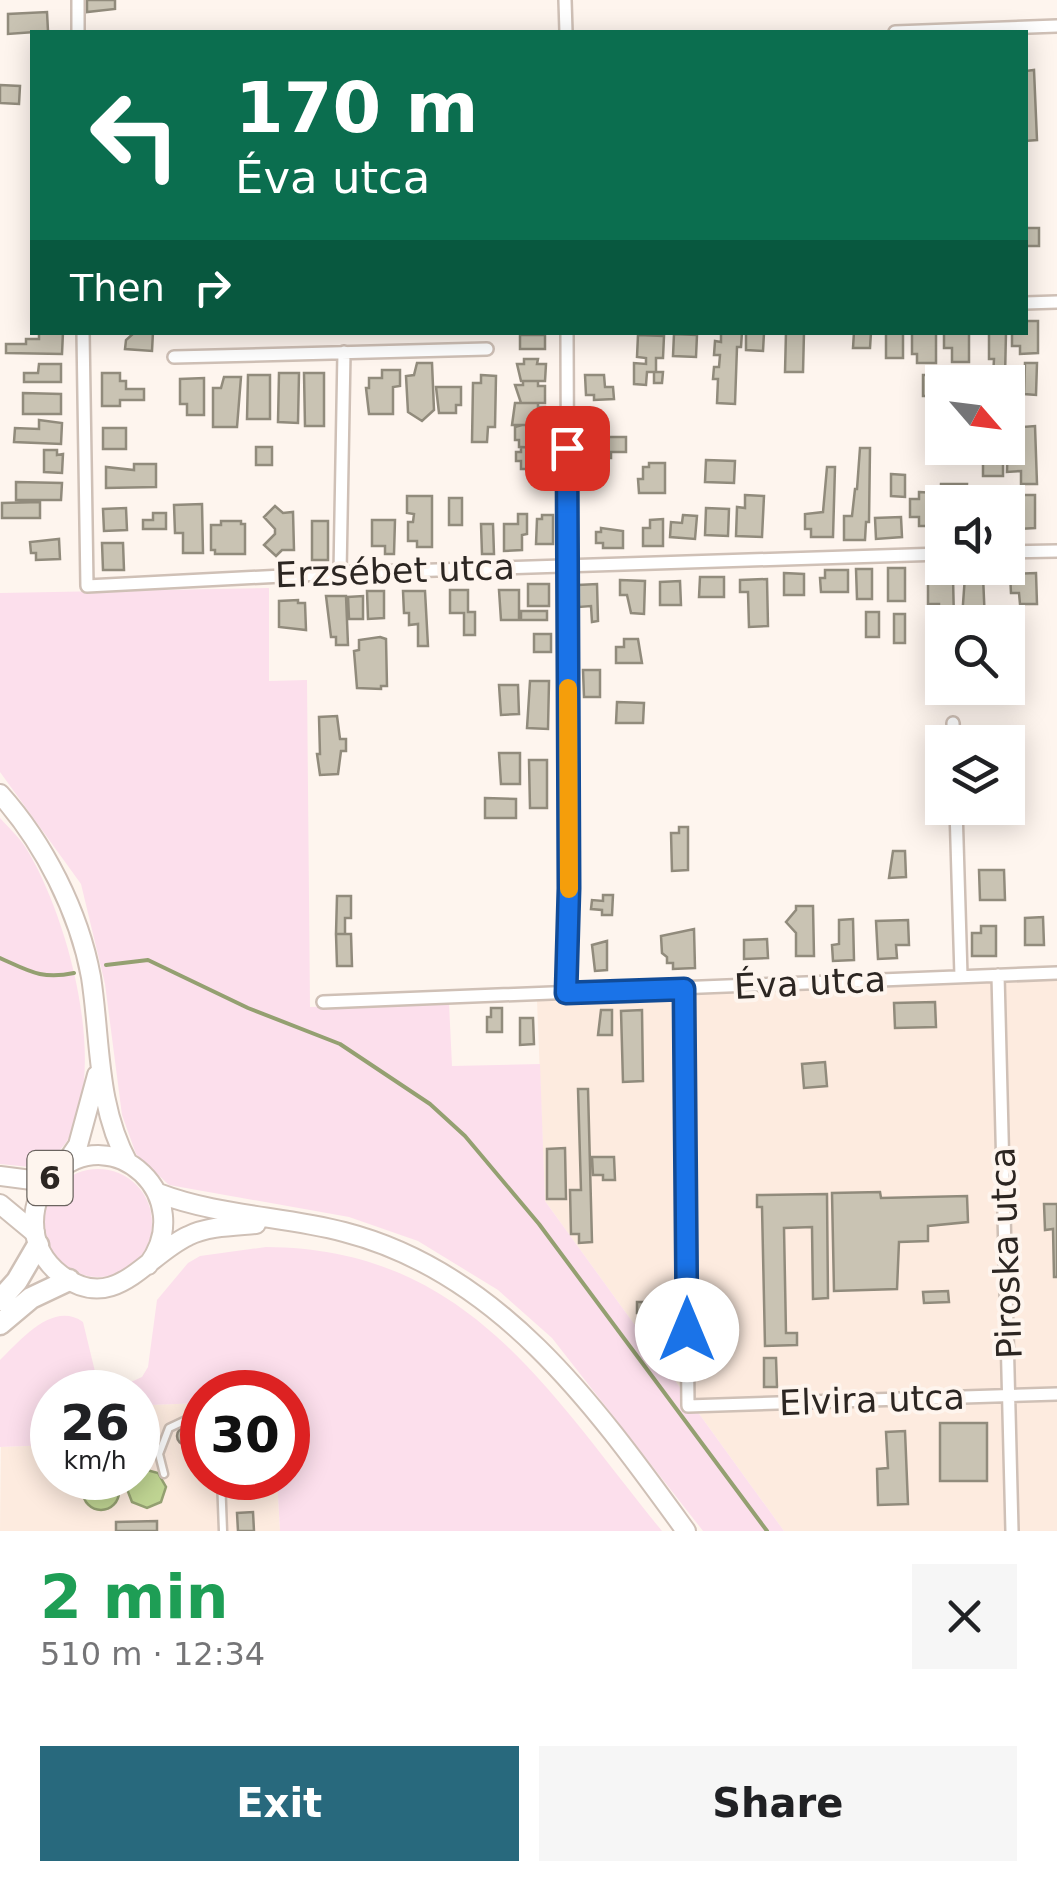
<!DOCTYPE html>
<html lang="en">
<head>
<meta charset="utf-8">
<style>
	body { margin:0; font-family:"DejaVu Sans",sans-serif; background:#f6f6f6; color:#202124; height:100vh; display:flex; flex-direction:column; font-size:38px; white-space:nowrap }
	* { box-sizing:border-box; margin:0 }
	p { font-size:32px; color:#757577 }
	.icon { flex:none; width:55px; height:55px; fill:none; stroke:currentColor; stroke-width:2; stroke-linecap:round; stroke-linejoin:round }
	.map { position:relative; height:1531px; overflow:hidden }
	.drawer { display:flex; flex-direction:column; background:#fff; flex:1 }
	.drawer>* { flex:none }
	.banner { position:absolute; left:30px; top:30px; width:998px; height:305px; border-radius:0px; box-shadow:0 5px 25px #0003; background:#0b6e4f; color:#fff; overflow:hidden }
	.needle { width:65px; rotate:118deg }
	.controls { position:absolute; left:925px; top:365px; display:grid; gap:20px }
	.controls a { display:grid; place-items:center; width:100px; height:100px; border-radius:0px; background:#fff; box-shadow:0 5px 25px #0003; font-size:50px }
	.speed { position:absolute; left:30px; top:1370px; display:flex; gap:20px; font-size:50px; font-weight:700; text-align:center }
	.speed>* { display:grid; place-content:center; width:130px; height:130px; border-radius:50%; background:#fff; box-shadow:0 5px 25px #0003; line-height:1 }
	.speed small { font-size:25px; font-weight:400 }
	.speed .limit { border:15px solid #d22; background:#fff; color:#111 }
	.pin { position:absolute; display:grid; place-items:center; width:85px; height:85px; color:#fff; margin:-42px; border-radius:20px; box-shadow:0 5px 15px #0006 }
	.me { position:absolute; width:110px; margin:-55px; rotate:0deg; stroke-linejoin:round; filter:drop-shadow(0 0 8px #0008) }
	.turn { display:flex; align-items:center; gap:35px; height:210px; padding:0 40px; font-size:45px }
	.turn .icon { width:130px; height:130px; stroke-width:2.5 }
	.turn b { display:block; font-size:70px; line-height:85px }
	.then { display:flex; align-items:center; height:95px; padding:0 40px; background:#0003; gap:20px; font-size:38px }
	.round { display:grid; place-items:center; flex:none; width:105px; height:105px; border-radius:0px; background:#f6f6f6 }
	.overview { display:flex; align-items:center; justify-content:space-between; height:170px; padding:0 40px }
	h1 { font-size:60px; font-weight:600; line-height:75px; color:#1e9e55 }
	.cta { display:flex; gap:20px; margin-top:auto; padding:20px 40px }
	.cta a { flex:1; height:115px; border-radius:0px; background:#28697d; color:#fff; font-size:40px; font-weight:600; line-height:115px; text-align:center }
	.cta a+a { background:#f6f6f6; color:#202124 }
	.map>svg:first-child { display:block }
	.built { fill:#fdebdf }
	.green { fill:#fcdfec }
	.water { fill:#c0d593; stroke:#94a071; stroke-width:2.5 }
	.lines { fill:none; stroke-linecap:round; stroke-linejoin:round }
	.stream { stroke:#94a071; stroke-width:4 }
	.building { fill:#c9c3b3; stroke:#918b7c; stroke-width:2.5 }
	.lane-casing { stroke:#cfc0b6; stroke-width:11 }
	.street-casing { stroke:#cfc0b6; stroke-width:16 }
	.secondary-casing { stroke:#cfc0b6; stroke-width:22 }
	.primary-casing { stroke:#cfc0b6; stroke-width:22 }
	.highway-casing { stroke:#cfc0b6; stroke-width:25 }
	.lane { stroke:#fff; stroke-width:6 }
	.street { stroke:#fff; stroke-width:11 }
	.secondary { stroke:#fff; stroke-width:18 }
	.primary { stroke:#fff; stroke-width:18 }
	.highway { stroke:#fff; stroke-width:20 }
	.route-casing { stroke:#114b97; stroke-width:25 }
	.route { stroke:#1a73e8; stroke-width:18 }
	.slow { stroke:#f59e0b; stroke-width:18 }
	.labels { text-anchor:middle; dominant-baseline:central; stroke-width:8; stroke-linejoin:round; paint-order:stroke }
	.shield { fill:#fef5ee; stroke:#6b645f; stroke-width:2.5 }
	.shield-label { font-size:32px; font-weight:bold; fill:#2c2622 }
	.street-label { font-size:35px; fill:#2c2622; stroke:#fef5ee }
</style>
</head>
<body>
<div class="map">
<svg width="1057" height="1531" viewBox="0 0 1057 1531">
	<rect width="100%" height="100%" fill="#fef5ee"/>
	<!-- built -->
	<path class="built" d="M1057,979V1531H784L545,1201L537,1001Z
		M202,1403V1478H277L280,1531H0L1,1447L52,1445V1478H138V1442L149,1441V1405Z"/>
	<!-- green -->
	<path class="green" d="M269,588V681L307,680L310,1007L449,1003L452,1066L540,1064L545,1201L784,1531H703L552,1338L498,1290L418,1241L349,1217L169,1185L136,1154L122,1115L105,984L81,884L0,772V593Z
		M0,818C10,829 22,840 29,853C69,922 109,1068 67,1141C61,1151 48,1160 40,1168L0,1164Z
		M44 1223a54 54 0 1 1 108 0a54 54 0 1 1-108 0Z
		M266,1247C469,1248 548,1392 662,1531H280L277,1478H288V1392H202V1403L150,1405L149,1441L138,1442V1392H52V1445L0,1447V1360C22,1339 53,1301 83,1322L98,1384L131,1382L142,1377L148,1367L157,1300L188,1263L200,1256Z"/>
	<!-- water -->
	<path class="water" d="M143,1469L158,1473L166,1487L161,1502L147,1508L132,1502L127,1489L131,1478H138V1471Z
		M83 1492a18 18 0 1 1 36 0a18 18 0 1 1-36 0Z"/>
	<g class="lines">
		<!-- stream -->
		<path class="stream" d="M0,958C29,971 42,980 74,973
			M106,965L148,960L248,1008L340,1044L430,1104L465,1136L539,1224L767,1531"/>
	</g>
	<!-- building -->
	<path class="building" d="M87,0H115V9L87,12Z
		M47,12L48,31L8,34V14Z
		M1034,70L1037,140L1025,141V71Z
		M0,85L20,86L19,104L0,103Z
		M1025,228H1039V246H1025Z
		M1025,321H1038V353L1020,354V346H1012V332H1025Z
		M39,332H63L62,354L6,353V344H26V339H39Z
		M135,332H153L152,351L125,349L126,340Z
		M721,332H742L741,347H737L735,404L717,403L718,379H713L714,367H719L720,355H714L715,341L721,342Z
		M746,332L764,333L763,351L746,350Z
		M786,332H804L803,372H785Z
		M854,332H871L870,348H853Z
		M886,332H903V358H886Z
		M936,332V363H917V354H912V333Z
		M969,332V362H952V348H944V333Z
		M989,332H1006L1005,377H993L994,359H989Z
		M674,334L697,335L696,357L673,356Z
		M520,335H545V349H520Z
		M638,335L664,336L663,358H656V372H663L662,383H654V372H647L646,385L634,384V363L646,364V358L637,357Z
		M524,359H538L537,364H546L545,381H521L517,364H524Z
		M417,363H432L434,410L422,421L408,412L406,376L414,375Z
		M1025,363H1037L1036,395L1024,394Z
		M39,364H61V382H24V373H38Z
		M382,370H400V386L393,387V414H369L366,388H369V378H382Z
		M102,373H120V381H126V389H144V400H120V406H102Z
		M279,373H299L298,423L278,422Z
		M304,373H324V426H305Z
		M248,375H270V419H247Z
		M481,375L496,376L495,427H488L487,442H472L473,383H481Z
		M585,375H604L605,387H613L614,399L594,400V395H586Z
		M923,375H937V396H923Z
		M224,377H241L237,427H213V388H221Z
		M204,378V415H187V404H180V379Z
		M523,381H538V386H545V403H521L515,385H523Z
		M436,387H461V405H456V413H439Z
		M23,393L61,394V414H23Z
		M515,403H538V407H545V425H512Z
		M39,420L62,423L61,444L14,442L15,428L39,429Z
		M522,425H540V431H545L544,448L519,447V440H515V427Z
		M1035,426L1037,484H1021V471L1007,472L1008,428Z
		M103,428H126V449H103Z
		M585,437H626V452H611V458H585Z
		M256,447H272V465H256Z
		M521,447L540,448L539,452H543V469H521V461H516V452H521Z
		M860,448H870L869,522H866L865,540H844V516H852L855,489H857Z
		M44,450H57V455L63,454L62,473L44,472Z
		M706,460L735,461L734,483L705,482Z
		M1003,462V476H983V463Z
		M649,463H665V493H639L638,479H643V467H649Z
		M134,464H156V487L106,488V467L134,470Z
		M827,467H835L833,537H811V529H805V514L823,512Z
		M891,474L905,475V497L891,496Z
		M16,482L62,483L61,500H16Z
		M941,484H967L966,502H942V526H940Z
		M919,492L935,493V526H919V517H910V499H919Z
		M745,495L764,496L762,537L736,536L737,507L745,508Z
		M1010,495H1035V528L1019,529V524H1010Z
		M407,496H432V547H417V541H408V522H413L414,514L407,513Z
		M449,498H462V525H449Z
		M40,502V518H2V503Z
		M202,504L203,553H183V533H175L174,505Z
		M275,506L283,513L293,512L294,550H282L276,556L264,545L275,534V529L264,517Z
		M126,508L127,530L104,531L103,509Z
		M706,508L729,509L728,536L705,535Z
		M153,513H166V529H143V520H153Z
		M518,514H527V534L522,535V550L504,551V524H518Z
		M542,515H553V544H536L537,519H542Z
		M683,515L697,516L695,539L670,537L671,522L682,523Z
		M901,517L902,537L876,539L875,518Z
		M663,519V546H643V528H650V520Z
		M372,520H395L394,554H385V546H372Z
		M221,521H241V524H245V554H215V550H211V525H221Z
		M312,521H328V560H312Z
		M481,524H493L494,554H482Z
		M601,528L623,531V548H603V543H596V532H601Z
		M59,539L60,559L36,560V553H31L30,542Z
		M102,543H123L124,570H103Z
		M888,568H905V601H888Z
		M856,569H872V599H857Z
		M825,570H848V592H821L820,578H825Z
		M784,573L804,574V595H784Z
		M1036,573L1037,604H1020L1019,593H1011L1010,574Z
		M965,576H983L985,622H975V617L962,618Z
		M700,577H724V597H699Z
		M953,577L954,621H939V604H928V578Z
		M767,579L768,626L749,627L748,592H740V580Z
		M620,580L645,581L644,614L631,613L627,595H620Z
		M680,581L681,605H660V582Z
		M528,584H549V606H528Z
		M597,584L598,621L592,622L591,606L579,607L578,585Z
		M450,590H468V612H475V635H464V613H450Z
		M499,590H519V620H501Z
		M367,591H384V618L368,619Z
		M403,591H425L428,646H418V624L409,625V613H404Z
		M326,596H346L348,645H336V637H331Z
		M363,596V619H349L348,597Z
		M298,600V603H305L306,630L279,627V601Z
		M521,611H547V620H521Z
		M866,612H879V637H866Z
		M894,614H905V643H894Z
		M1008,626L1014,627L1012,690L992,689L1008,688Z
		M534,634H551V652H534Z
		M380,637L386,639L387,686H381V689L357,688L354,651L359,650V640Z
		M624,639H638L642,663H616V647H624Z
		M583,670H600V697H584Z
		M530,681H549L548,729L527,728Z
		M499,685H518L519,714L501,715Z
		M617,702L644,703L643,723H616Z
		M337,716L340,739H346V751H341L338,774L320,775L317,754H320L319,717Z
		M499,753H520V784H501Z
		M529,760H547V808H530Z
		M485,798L516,799V818H485Z
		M679,827H688V870L672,871L671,833H679Z
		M893,851H905L906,877L889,878Z
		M979,870H1004L1005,900H980Z
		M603,895H613L612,915H602V910L591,909L592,900L603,901Z
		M337,896H351V918H345V934H336Z
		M796,906H813L814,956H796V933L786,922L796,910Z
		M1043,917L1044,945H1025V918Z
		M853,919L854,960L833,961L832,945L839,944V920Z
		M908,920L909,945H896L897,958L878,959L876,921Z
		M981,926H996V956H972V933H981Z
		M694,929L695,968L673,969V963H667V957L662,953L661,936Z
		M336,934H351L352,966H337Z
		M767,939L768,958L744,959V940Z
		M607,941V970L595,971L592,945Z
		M935,1002L936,1027L895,1028L894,1003Z
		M491,1008H502V1032H487V1017H491Z
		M601,1010H612V1035H598Z
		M642,1010L643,1081L623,1082L621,1011Z
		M520,1018H533L534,1044L520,1045Z
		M825,1062L827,1086L804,1088L802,1064Z
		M578,1089H588L592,1242L579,1243V1234H571L570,1190H581Z
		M565,1148L566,1199H547V1149Z
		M592,1157H614L615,1180H603V1175H593Z
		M880,1192L881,1198L967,1196L968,1222L928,1226V1241L899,1242L897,1289L834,1291L832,1193Z
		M827,1194L828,1298L813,1299L812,1227L784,1228L786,1333H797V1345L765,1346L762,1207H757V1195Z
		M1044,1204H1057V1277H1054L1053,1229L1045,1230Z
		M948,1291L949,1302L924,1303L923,1292Z
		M637,1302H670V1313H637Z
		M764,1358H776L777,1387H764Z
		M940,1423H987V1481H940Z
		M177 1436a9 9 0 1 1 18 0a9 9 0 1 1-18 0Z
		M905,1431L908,1504L878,1505L877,1469L888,1468L886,1432Z
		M253,1512L254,1531H238L237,1513Z
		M157,1521V1531H116V1522Z"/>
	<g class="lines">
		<!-- lane casing -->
		<g class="lane-casing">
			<path id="lane" d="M164,1474L159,1454L169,1428L186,1420L202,1424
				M221,1478L223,1531"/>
		</g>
		<!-- street casing -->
		<g class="street-casing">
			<path id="street" d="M78,0V32
				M565,0L566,32
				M895,32L1057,26
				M1025,303L1057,302
				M83,332L87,586L340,573L942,554
				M174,357L487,349
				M1008,552L1057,551
				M340,573L344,352
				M953,723L954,742
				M956,808L961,976
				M998,975L1012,1531
				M684,989L688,1406L1057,1394
				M566,993L569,889L567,332
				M323,1002L1057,973"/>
		</g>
		<!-- secondary casing -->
		<g class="secondary-casing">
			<path id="secondary" d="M0,1176L47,1182
				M0,1204L35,1233"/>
		</g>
		<!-- primary casing -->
		<g class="primary-casing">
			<path id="primary" d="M0,794C44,843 79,912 91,977C101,1041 96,1104 128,1163
				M63,1167L78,1145L97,1075
				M158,1193C218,1216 283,1216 344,1232C500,1272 596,1407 686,1531
				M148,1265C198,1198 114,1118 54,1174C41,1186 34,1204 34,1222C34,1243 44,1262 61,1275C115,1315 145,1256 188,1236C208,1226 234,1226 256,1224"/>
		</g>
		<!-- highway casing -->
		<g class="highway-casing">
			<path id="highway" d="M0,1300L17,1281L38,1245
				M0,1324L31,1298L69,1280"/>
		</g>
		<!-- lane -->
		<use href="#lane" class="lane"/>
		<!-- street -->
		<use href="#street" class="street"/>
		<!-- secondary -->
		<use href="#secondary" class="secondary"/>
		<!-- primary -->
		<use href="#primary" class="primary"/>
		<!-- highway -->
		<use href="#highway" class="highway"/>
	</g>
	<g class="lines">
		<!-- route casing -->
		<g class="route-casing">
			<path id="route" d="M567,448L569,888L566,993L684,989L687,1330"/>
		</g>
		<!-- route -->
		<use href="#route" class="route"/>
		<!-- slow -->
		<path class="slow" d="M568,688L569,889"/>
	</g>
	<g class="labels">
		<!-- shield labels -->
		<rect class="shield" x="27.5" y="1151" width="45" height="54" rx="8"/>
		<g class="shield-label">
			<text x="50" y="1178">6</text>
		</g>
		<!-- street labels -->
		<g class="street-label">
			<text transform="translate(395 571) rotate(-2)">Erzsébet utca</text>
			<text transform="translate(810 983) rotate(-3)">Éva utca</text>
			<text transform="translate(1006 1253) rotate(-92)">Piroska utca</text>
			<text transform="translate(872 1400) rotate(-2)">Elvira utca</text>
		</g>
	</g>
</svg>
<div class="controls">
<a><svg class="needle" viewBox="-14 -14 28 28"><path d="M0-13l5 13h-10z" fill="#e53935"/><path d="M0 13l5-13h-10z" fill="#757577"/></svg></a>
<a><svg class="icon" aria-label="sound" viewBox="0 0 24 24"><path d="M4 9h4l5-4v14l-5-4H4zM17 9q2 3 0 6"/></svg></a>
<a><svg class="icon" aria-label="search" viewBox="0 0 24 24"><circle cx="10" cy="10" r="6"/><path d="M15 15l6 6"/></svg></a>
<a><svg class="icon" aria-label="layers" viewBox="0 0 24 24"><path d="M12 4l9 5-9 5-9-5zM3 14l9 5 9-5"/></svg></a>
</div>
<div class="speed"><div>26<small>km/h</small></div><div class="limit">30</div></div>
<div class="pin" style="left:567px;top:448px;background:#d93025"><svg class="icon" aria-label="arrive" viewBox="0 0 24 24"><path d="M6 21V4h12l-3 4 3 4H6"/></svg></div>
<svg class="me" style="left:687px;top:1330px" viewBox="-20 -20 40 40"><circle r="19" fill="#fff"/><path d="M0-13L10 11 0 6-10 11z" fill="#1a73e8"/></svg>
<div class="banner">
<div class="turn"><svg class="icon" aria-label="left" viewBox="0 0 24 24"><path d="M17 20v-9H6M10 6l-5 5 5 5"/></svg><div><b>170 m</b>Éva utca</div></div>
<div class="then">Then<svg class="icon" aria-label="right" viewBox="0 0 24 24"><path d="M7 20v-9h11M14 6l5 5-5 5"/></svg></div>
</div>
</div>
<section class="drawer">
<div class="overview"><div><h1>2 min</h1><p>510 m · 12:34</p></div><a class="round"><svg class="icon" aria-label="close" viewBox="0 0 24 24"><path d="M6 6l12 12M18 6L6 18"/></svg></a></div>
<div class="cta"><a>Exit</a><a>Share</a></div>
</section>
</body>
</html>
